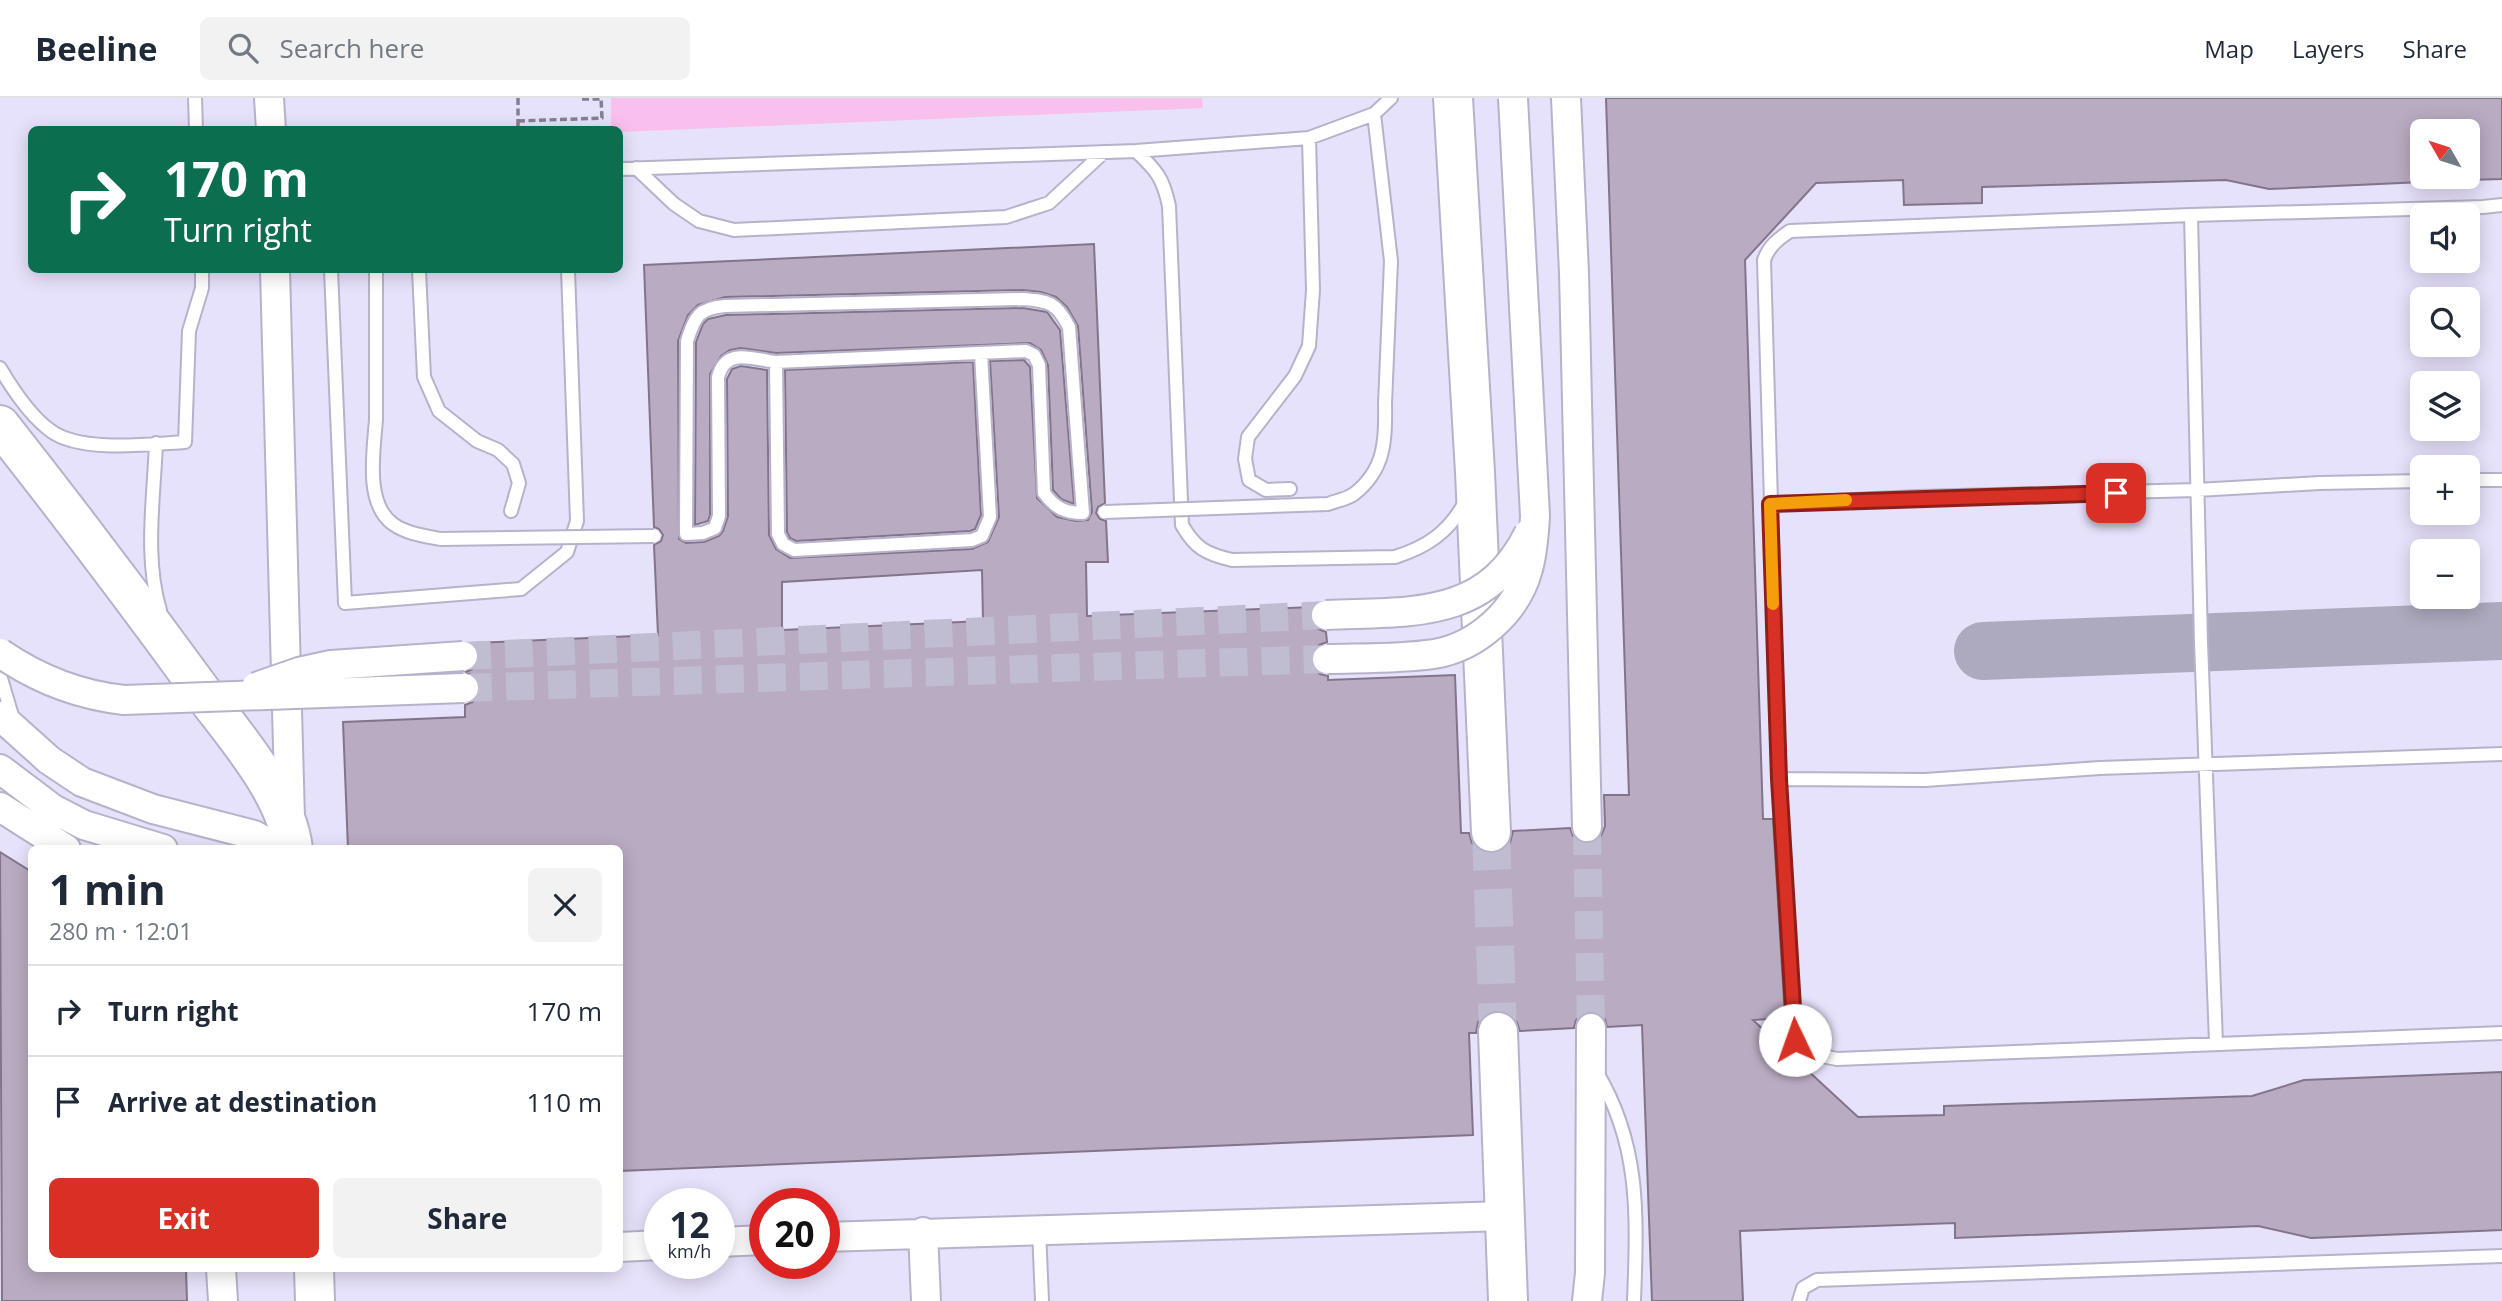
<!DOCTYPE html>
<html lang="en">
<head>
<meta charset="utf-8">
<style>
	body { margin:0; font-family:"Open Sans",sans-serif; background:#f2f2f3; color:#1f2937; height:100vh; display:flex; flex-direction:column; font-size:26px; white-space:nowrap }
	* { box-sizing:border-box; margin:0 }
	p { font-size:23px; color:#747a83 }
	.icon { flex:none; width:38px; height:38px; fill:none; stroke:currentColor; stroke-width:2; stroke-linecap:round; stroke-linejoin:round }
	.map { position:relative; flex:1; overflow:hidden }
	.details { position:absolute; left:28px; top:747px; width:595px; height:427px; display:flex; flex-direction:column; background:#fff; border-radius:10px; box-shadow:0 4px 18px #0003 }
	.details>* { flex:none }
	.banner { position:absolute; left:28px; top:28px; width:595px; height:147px; border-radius:10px; box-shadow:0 4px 18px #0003; background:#0b6e4f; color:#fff; overflow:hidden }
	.needle { width:46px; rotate:309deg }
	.controls { position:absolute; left:2410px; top:21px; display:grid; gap:14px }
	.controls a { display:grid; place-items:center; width:70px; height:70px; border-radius:10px; background:#fff; box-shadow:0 4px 18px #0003; font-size:35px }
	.speed { position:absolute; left:644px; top:1090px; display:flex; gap:14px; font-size:35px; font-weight:700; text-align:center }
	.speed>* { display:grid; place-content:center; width:91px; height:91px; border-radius:50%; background:#fff; box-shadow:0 4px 18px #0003; line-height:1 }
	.speed small { font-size:18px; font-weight:400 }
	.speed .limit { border:10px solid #d22; background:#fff; color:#111 }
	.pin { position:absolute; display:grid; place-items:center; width:60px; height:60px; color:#fff; margin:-30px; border-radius:14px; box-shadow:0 4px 10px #0006 }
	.me { position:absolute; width:77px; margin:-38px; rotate:357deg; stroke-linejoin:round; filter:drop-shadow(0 0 5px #0008) }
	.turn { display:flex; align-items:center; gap:24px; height:147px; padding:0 21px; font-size:32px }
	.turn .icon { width:91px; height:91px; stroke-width:2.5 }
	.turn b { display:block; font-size:49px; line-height:60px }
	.round { display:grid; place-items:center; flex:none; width:74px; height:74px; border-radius:10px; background:#f2f2f3 }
	.head { display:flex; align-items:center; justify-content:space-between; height:119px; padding:0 21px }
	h1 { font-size:42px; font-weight:700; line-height:52px }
	.action { display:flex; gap:14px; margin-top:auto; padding:14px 21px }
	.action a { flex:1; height:80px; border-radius:10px; background:#d93025; color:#fff; font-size:28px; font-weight:700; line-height:80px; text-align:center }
	.action a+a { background:#f2f2f3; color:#1f2937 }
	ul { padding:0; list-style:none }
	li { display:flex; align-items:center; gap:21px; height:91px; padding:0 21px; border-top:2px solid #e0e1e3 }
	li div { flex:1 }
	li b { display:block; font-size:26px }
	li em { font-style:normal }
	header { display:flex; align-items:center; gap:42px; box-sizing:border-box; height:98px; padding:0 35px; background:#fff; border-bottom:2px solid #e0e1e3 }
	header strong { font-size:33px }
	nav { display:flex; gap:38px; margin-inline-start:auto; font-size:24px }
	.search { width:490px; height:63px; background:#f2f2f3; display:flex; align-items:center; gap:18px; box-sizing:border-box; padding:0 24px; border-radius:10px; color:#747a83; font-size:26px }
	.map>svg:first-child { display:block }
	.green { fill:#f9c0ee }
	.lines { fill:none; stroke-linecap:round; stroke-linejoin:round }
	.taxiway { stroke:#ada9be; stroke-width:58 }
	.building { fill:#b9abc1; stroke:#82758a; stroke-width:2; fill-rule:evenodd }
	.tertiary-tunnel { stroke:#c0bcd2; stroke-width:28; stroke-dasharray:28 14; stroke-linecap:butt }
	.trunk-tunnel { stroke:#c0bcd2; stroke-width:38; stroke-dasharray:38 19; stroke-linecap:butt }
	.service-casing { stroke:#b7b2ca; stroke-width:16 }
	.tertiary-casing { stroke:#b7b2ca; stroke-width:32 }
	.trunk-casing { stroke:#b7b2ca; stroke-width:42 }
	.path { stroke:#848091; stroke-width:3.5; stroke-dasharray:7 3.5; stroke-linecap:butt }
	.service { stroke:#fff; stroke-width:12 }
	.tertiary { stroke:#fff; stroke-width:28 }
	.trunk { stroke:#fff; stroke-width:38 }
	.service-bridge-casing { stroke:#b7b2ca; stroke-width:16; stroke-linecap:butt }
	.tertiary-bridge-casing { stroke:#b7b2ca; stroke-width:32; stroke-linecap:butt }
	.service-bridge { stroke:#fff; stroke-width:12 }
	.tertiary-bridge { stroke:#fff; stroke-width:28 }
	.route-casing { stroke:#8d1f18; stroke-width:18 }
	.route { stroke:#d93025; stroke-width:12 }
	.slow { stroke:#f59e0b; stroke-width:12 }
</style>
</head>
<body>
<header>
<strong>Beeline</strong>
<div class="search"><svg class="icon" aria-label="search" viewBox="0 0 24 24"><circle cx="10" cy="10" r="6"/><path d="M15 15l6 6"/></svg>Search here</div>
<nav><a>Map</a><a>Layers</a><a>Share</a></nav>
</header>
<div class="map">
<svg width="2502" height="1203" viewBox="0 0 2502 1203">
	<rect width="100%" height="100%" fill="#e7e2fb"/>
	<!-- green -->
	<path class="green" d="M611,0H1202L1203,10L620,34V32L611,31Z"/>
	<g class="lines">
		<!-- taxiway -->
		<path class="taxiway" d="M1983,553L2502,533"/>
	</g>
	<!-- building -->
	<path class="building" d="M1606,0H2502V81L2468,82V33H2422V84L2269,91L2226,82L1982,89V105L1904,107L1903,82L1816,85L1745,162L1763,721H1773L1785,920L1753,922L1858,1019L1944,1017V1008L2252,998L2304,982L2502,974V1132L2311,1140L2258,1128L1955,1140V1125L1740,1133L1743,1203H1652L1642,927L1607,929L1605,921L1600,916L1592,913L1582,916L1576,922L1574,930L1520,933L1516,922L1508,914L1497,912L1486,916L1478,924L1476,935H1469L1473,1037L620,1073V751H348L343,624L465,619V607L473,604L478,598L481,590L478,581L466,574L473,571L478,565L479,556L473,545L658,537L654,447L661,443L663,437L659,431L654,429L644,167L1094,146L1105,405L1098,409L1096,415L1100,421L1106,423L1108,464H1086L1087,518L1312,509L1309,517L1312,525L1318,531L1326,534L1327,544L1319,547L1313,552L1310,562L1313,570L1320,576L1328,578V582L1455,577L1461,735H1469L1472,745L1480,753L1491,756L1502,753L1510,745L1513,733L1570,730L1573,738L1578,743L1587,746L1595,743L1601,738L1605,728L1604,697H1629ZM1023,192L1041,194L1056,199L1067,209L1078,228L1092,414L1088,422L1076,423L1057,419L1037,400L1030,269L1024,262L990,263L999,419L988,444L972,451L790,460L776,451L769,437L767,272L741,268L732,271L727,281L728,418L723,433L719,438L704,444L686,445L679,441L678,243L688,217L698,207L725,199ZM982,472L983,523L782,532V484Z
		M1023,210L1047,214L1060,232L1074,406L1061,401L1053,392L1048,267L1041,252L1030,245L776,255L741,250L730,252L721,258L710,276V417L708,423L695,427L696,244L703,226L708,221L726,217Z
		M973,264L981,417L975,431L970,433L796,443L790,440L787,434L785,272Z
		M0,754L32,774V1171H186L187,1203H2Z"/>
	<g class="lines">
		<!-- tertiary-tunnel -->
		<path class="tertiary-tunnel" d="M463,558L1326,517
			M464,590L1327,561
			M1587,729L1591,930"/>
		<!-- trunk-tunnel -->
		<path class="trunk-tunnel" d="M1491,734L1498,934"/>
		<!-- service casing -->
		<g class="service-casing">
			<path id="service" d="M195,0L196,32
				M1374,16L1391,163L1385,306
				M1136,53C1157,73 1163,80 1169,108L1182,427C1195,450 1206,456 1232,462L1395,459C1427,449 1449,434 1465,404
				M636,70L674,106L699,123L734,132L1006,119L1049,105L1104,54
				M620,71L1136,53L1309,40L1374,16L1391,0
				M2191,117L1790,133C1778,141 1769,148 1764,162L1779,681L1795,942L1812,956L1837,961L2502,935
				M331,172L345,505L521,491L567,454L577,423L568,172
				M376,172V321
				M419,172L424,279L439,313L477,343L498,352L513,366L519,385L511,413
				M1023,201C1049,203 1056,204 1069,229L1083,415C1065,415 1055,410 1044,395L1039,267L1034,257L1026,253L776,264C751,261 726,249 718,279L719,418L715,430L703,435L686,436L687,243C695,218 699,210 725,208Z
				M776,264L778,436L783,446L794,452L972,442L982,438L990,419L981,255
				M0,270C13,292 30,318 51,333C81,355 150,346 185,344L189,233L202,190V172
				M156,345C154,399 144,460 160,512
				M2468,382H2502
				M1290,391L1266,392L1249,382L1245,361L1248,339L1295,278L1309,248L1313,192L1309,40
				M1770,406L1918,399L2197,392L2320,385L2422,383
				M0,577L13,621
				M1779,681L1925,682L2100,670L2502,656
				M2216,945L2201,544L2191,117L2483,109L2502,107
				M1596,973C1641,1047 1637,1119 1634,1203
				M1039,1132L1042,1203
				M1799,1203L1803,1190L1817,1182L2502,1158"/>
		</g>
		<!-- tertiary casing -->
		<g class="tertiary-casing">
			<path id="tertiary" d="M269,0L271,32
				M1566,0L1574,175L1587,729
				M275,172L290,721
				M0,618L49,662L82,684L153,711L254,737L279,751
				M0,671L53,711L84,727L163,751
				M0,709L66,751
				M923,1134L926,1203
				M824,1139L1505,1118
				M719,1144L765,1142
				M620,1149L660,1147
				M221,1171L223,1203
				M1587,1203L1590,1175L1591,930"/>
		</g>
		<!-- trunk casing -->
		<g class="trunk-casing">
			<path id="trunk" d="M1453,0L1475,374L1491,734
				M0,327C67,412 133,499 197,587C231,634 286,692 293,751
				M1498,934L1508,1203
				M314,1171L315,1203"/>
		</g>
		<!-- path -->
		<path class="path" d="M518,0V32
			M582,1H601
			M518,23L602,20L601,0"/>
		<!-- service -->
		<use href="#service" class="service"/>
		<!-- tertiary -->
		<use href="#tertiary" class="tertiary"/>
		<!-- trunk -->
		<use href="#trunk" class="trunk"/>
		<!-- service-bridge casing -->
		<g class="service-bridge-casing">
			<path id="service-bridge" d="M376,321C374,352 364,405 393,426C407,436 425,438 441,441L654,438
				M1105,414L1328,406C1336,403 1347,401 1354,396C1385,372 1386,342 1385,306"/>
		</g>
		<!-- tertiary-bridge casing -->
		<g class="tertiary-bridge-casing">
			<path id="tertiary-bridge" d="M1326,517C1409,513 1486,523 1529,435
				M0,555C39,582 78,597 124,602L464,590
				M1327,561C1362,560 1399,561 1434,556C1477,549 1517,513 1528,471C1533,453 1534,436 1535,418L1513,0
				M256,589L299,574L331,567L463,558"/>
		</g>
		<!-- service-bridge -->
		<use href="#service-bridge" class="service-bridge"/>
		<!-- tertiary-bridge -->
		<use href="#tertiary-bridge" class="tertiary-bridge"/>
	</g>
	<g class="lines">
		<!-- route casing -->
		<g class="route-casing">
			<path id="route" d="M1795,942L1779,681L1770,406L2116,395"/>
		</g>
		<!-- route -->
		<use href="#route" class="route"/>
		<!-- slow -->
		<path class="slow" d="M1773,506L1770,406L1846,402"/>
	</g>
</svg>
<div class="controls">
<a><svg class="needle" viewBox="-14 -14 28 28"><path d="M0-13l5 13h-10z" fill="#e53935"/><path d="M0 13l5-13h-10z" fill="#747a83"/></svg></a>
<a><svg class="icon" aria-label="sound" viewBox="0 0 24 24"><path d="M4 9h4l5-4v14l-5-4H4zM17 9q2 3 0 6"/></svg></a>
<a><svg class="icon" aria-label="search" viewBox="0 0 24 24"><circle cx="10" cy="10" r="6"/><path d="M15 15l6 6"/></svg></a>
<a><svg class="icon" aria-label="layers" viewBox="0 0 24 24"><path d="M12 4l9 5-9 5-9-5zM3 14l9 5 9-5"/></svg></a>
<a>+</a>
<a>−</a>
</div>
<div class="speed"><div>12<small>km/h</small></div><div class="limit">20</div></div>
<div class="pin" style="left:2116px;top:395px;background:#d93025"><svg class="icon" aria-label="arrive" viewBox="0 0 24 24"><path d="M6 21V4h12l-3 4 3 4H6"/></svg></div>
<svg class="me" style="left:1795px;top:942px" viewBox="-20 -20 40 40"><circle r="19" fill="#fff"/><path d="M0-13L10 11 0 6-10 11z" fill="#d93025"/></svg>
<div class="banner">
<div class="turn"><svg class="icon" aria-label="right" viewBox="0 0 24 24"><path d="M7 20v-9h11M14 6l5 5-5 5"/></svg><div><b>170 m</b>Turn right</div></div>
</div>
<section class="details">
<div class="head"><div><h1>1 min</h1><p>280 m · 12:01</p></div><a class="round"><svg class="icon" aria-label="close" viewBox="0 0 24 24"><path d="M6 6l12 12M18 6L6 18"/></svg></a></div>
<ul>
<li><svg class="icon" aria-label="right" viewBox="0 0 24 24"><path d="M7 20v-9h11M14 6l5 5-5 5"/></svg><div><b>Turn right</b></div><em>170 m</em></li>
<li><svg class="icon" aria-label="arrive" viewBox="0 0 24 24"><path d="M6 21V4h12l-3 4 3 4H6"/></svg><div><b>Arrive at destination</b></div><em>110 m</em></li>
</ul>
<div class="action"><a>Exit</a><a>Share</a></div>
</section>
</div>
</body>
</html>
